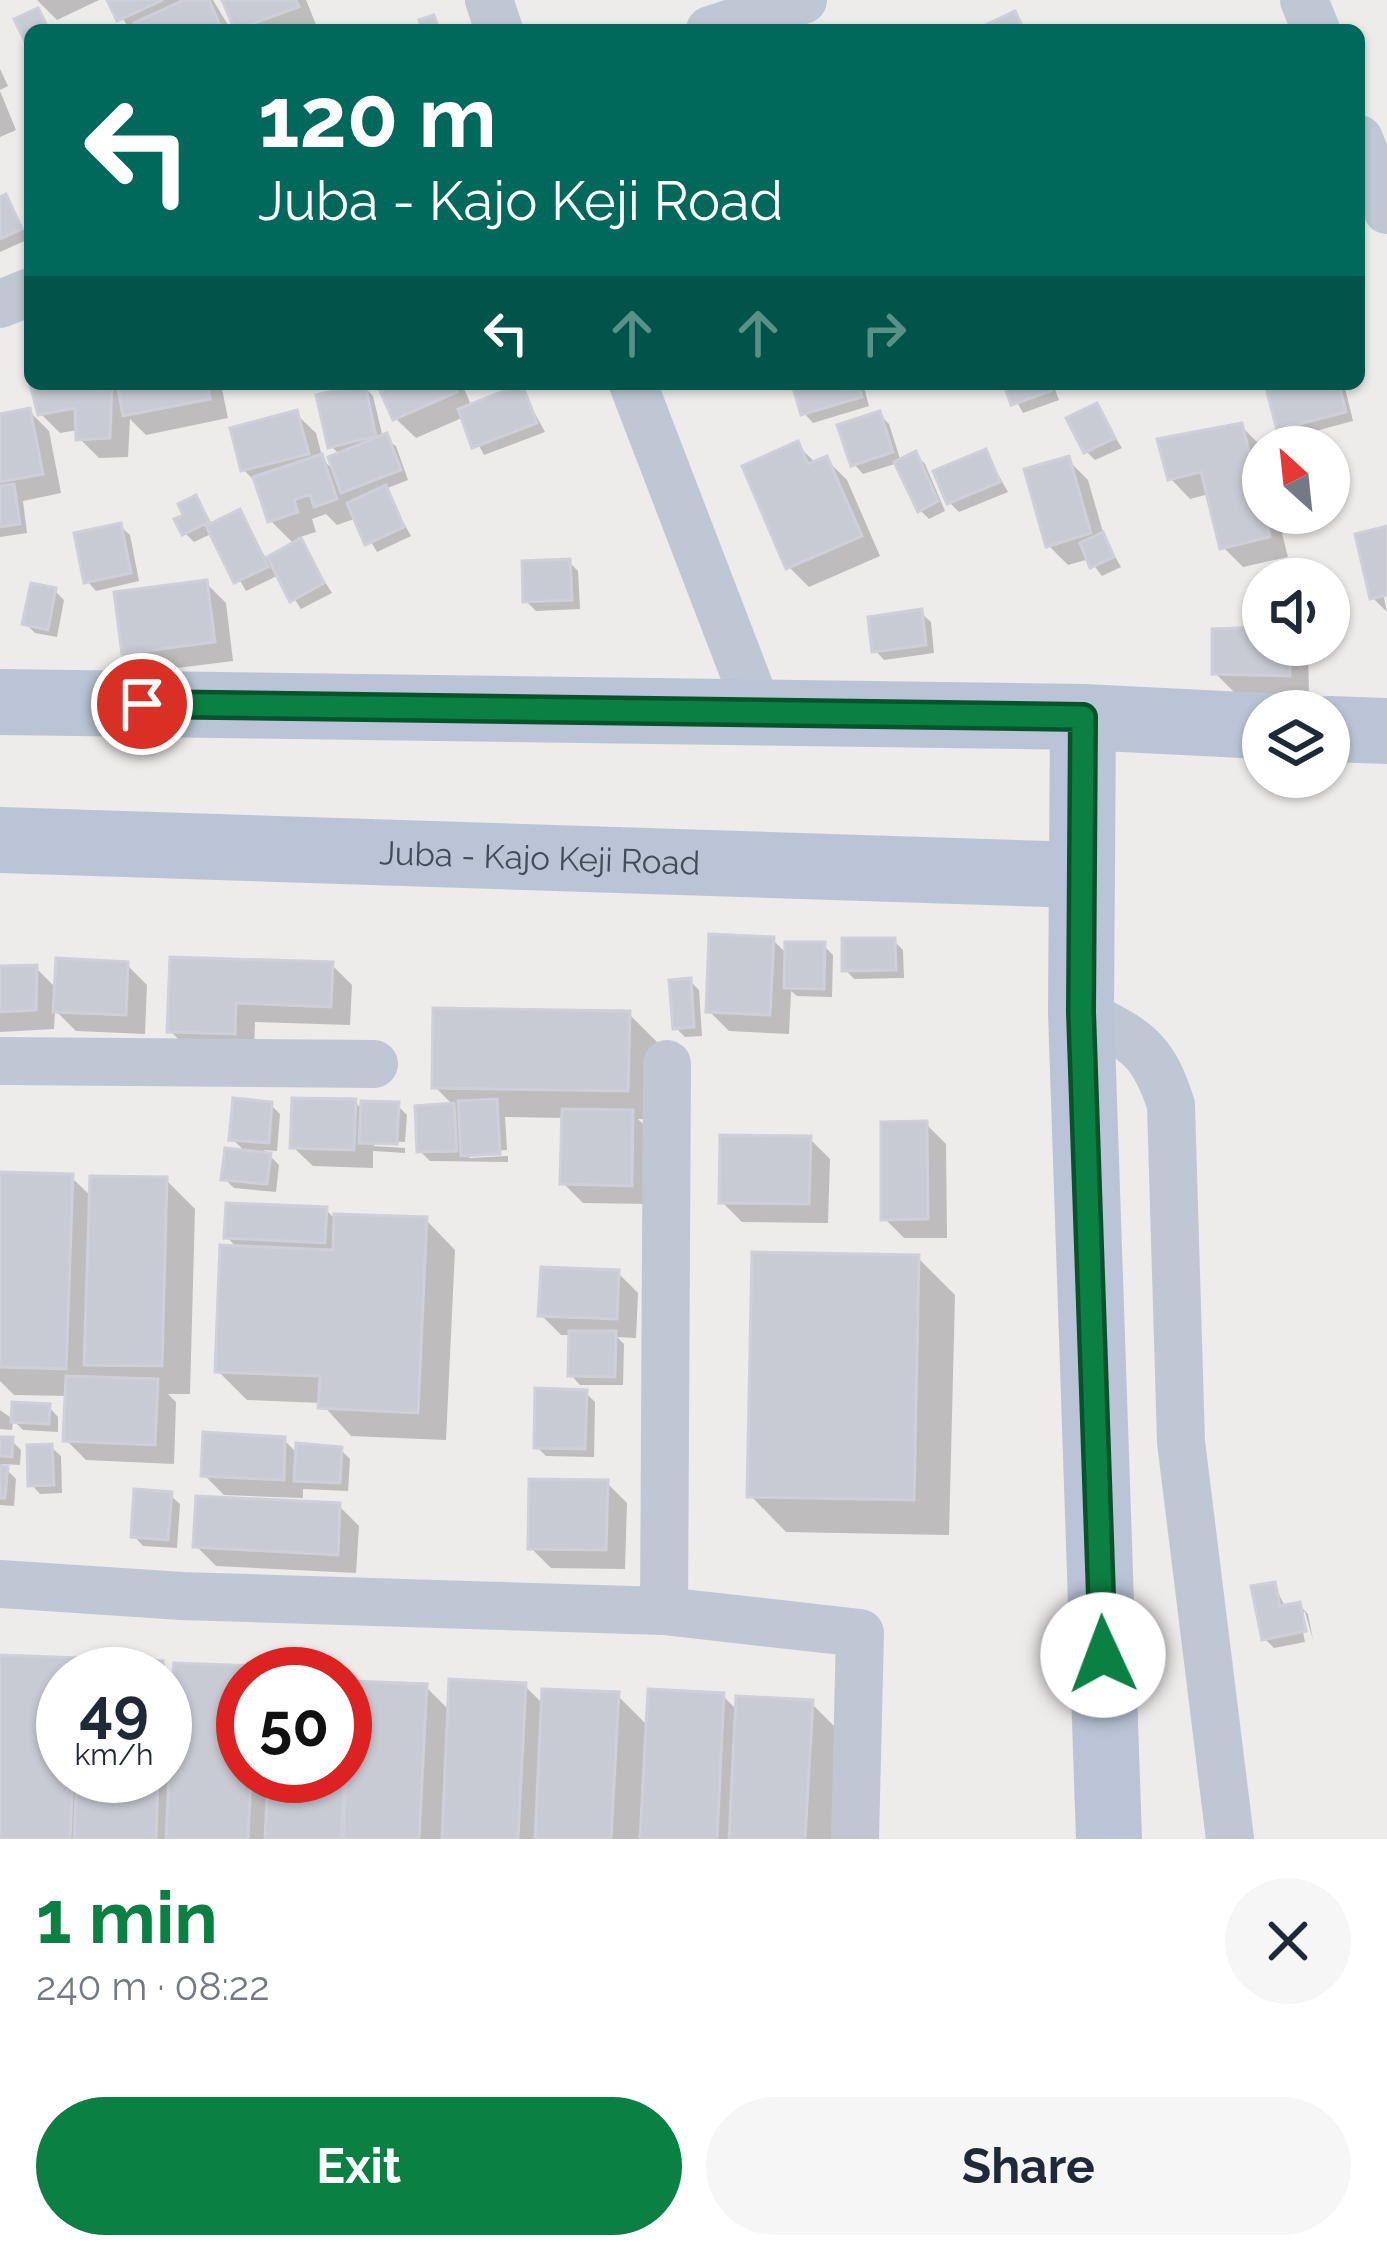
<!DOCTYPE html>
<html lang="en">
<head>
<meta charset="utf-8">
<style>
	body { margin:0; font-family:Raleway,sans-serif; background:#f6f6f7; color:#1f2937; height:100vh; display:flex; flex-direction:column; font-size:45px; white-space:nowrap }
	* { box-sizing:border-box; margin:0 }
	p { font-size:39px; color:#747a83 }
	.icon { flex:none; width:66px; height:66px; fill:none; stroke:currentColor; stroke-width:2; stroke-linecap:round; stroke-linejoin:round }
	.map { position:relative; height:1839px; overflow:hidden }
	.drawer { display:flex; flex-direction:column; background:#fff; flex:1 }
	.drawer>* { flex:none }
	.hud { position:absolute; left:24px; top:24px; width:1341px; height:366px; border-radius:18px; box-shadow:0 3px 9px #0004; background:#00695c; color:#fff; overflow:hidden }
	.needle { width:78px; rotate:333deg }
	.buttons { position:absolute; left:1242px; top:426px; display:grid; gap:24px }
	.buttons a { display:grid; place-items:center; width:108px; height:108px; border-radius:50%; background:#fff; box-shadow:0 3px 9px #0004; font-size:60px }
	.speed { position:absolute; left:36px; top:1647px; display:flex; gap:24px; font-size:60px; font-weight:700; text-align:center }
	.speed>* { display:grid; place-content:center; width:156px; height:156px; border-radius:50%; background:#fff; box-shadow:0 3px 9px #0004; line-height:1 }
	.speed small { font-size:30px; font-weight:400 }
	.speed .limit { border:18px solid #d22; background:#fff; color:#111 }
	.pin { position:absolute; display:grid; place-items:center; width:102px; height:102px; color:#fff; margin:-51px; border:6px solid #fff; border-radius:50%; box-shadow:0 3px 12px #0007 }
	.me { position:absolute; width:132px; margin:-66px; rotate:358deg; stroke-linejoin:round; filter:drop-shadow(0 0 9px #0008) }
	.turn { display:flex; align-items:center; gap:42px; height:252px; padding:0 36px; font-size:54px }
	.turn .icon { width:156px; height:156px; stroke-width:2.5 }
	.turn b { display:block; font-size:84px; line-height:102px }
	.lanes { display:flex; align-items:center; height:114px; padding:0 36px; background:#0003; justify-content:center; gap:60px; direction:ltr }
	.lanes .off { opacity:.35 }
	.round { display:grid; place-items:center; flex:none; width:126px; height:126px; border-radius:63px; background:#f6f6f7 }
	.head { display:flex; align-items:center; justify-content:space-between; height:204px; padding:0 36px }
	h1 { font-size:72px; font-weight:700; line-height:90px; color:#0b8043 }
	.primary-button { display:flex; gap:24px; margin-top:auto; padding:24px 36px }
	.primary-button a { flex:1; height:138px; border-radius:72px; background:#0b8043; color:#fff; font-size:48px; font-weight:700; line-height:138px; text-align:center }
	.primary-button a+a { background:#f6f6f7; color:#1f2937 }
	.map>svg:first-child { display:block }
	.shadow { fill:#0003; fill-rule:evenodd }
	.building { fill:#c9cbd4; stroke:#cecfd8; stroke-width:3 }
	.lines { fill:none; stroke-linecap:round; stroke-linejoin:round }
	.street { stroke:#bfc7d4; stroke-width:48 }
	.secondary { stroke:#bbc4d7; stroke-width:66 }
	.route-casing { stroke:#07532c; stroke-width:30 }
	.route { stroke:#0b8043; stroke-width:21 }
	.labels { text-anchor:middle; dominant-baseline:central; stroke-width:10; stroke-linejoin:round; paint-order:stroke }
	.street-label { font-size:33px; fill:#424b5a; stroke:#fff }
</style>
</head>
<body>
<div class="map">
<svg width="1387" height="1839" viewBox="0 0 1387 1839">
	<rect width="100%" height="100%" fill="#eeebeb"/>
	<!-- shadow -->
	<path class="shadow" d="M37,0H99L57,20Z
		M111,0H213L231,30H130Z
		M226,0H306L317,27L238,30Z
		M0,69L8,86L0,90Z
		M0,91L16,130L0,137Z
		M5,198L29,239L0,252V200Z
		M33,384H221L228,418L146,435L130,419L128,457L99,458L79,438L78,430L60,433L40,413Z
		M381,384H462L472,407L521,388L545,432L484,455L464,417L416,438L396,419Z
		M795,384H863L869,406L813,423L804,413Z
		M1007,384H1053L1059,400L1023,413Z
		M1294,384H1344L1353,421L1289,438L1280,429Z
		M363,386L373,396L383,438L396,446L408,480L385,489L411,536L377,552L357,518L337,525L326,514L312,519L316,532L297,538L332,593L301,609L279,575L246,591L213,533L194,542L185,533L195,498L213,525L240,513L267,560L295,545L271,521L258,485L244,470L296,414L316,433L323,460L338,474L340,455L331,446Z
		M1096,407L1122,448L1095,460L1086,451Z
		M29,411L49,431L61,493L23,501L27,533L0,537V417Z
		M879,414L889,424L901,462L916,455L925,464L945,511L929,519L920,510L898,463L863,474L854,464Z
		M1241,426L1261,446L1263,513H1277L1288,557L1243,567L1223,547L1209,494L1190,499L1171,479Z
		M797,445L817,464L827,460L847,480L880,556L809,587L789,567Z
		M986,453L1008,492L959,512L950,503Z
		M1068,460L1088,480L1105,539L1121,567L1102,576L1089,559L1068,565L1048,545Z
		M120,526L130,535L139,581L96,591L87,581Z
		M1387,529L1383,593L1387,612L1373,598Z
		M569,562L578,571L580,609L536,611L526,601Z
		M206,583L226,603L233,661L145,672L125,652Z
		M55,591L64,600L57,637L35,633L25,623Z
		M921,613L931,622L934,653L884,660L875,650Z
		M1263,630V645L1308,649L1309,695L1235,693L1215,673Z
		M773,940L788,955L823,945L833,955L832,997L797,996L791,991L789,1034L729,1031L709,1011Z
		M894,941L903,950L904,978L854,979L845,969Z
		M173,960L332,965L352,985L350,1025L255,1022L254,1053L190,1050L170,1031Z
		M127,965L147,985L145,1034L76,1031L55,1010L54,1029L0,1032V969L36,968L58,990Z
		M690,981L699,990L702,1036L685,1037L676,1028Z
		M629,1014L658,1043L656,1119H638L652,1133L650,1204L583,1203L563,1183L565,1118L505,1117L507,1150L469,1152V1158L508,1156V1162L430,1161L420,1151L418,1108L454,1106L435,1087Z
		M355,1102L364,1112L397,1105L407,1115L405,1142L374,1140V1146L405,1148V1153L373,1151V1168L313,1166L293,1147Z
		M271,1105L280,1114L277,1151L264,1150L279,1165L276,1192L234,1188L225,1179L247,1153L232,1139Z
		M926,1124L946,1144L947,1238H904L884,1218Z
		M810,1139L830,1159L828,1223L742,1222L722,1202Z
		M0,1175L71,1177L92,1197L166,1180L195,1209L190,1394H168L176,1402L174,1464L86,1460L66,1440L68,1396L14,1395L0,1381Z
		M326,1210L337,1221L426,1220L455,1250L446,1440L351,1436L321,1403L247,1400L218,1371L238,1249L227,1237Z
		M918,1258L955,1295L949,1535L786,1532L750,1495Z
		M618,1273L638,1293L636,1338L617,1337L624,1344L623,1385H580L571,1375L572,1335H561L541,1315Z
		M585,1392L595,1402L594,1457L546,1456L537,1447Z
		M49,1407L58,1417V1432L23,1430L13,1420L12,1430L0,1429V1410L14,1420Z
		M0,1440H11L21,1450L20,1465L1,1464L16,1479L14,1506L0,1505Z
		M284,1440L298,1454L340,1449L350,1459L348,1491L303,1489V1498L224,1495L204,1475Z
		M51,1447L61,1456L62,1493L40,1494L31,1484Z
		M607,1483L627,1503L625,1569L551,1568L531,1548Z
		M170,1495L180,1504L177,1548L143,1546L134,1536Z
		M339,1506L359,1526L356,1573L216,1566L196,1546Z
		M1274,1585L1286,1608L1299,1605L1308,1614L1313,1640L1305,1612H1299L1305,1642L1274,1648L1265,1639Z
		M0,1658L76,1661L85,1669L162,1664L177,1679L254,1669L259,1674H243V1776H345V1682L426,1687L451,1712L525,1686L544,1705L617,1695L649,1727L723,1696L738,1711L811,1703L840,1732L835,1839H0ZM63,1674H165V1776H63Z"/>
	<!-- building -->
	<path class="building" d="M107,0H163L117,21Z
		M184,0H209L222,30H138L134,23Z
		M222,0H296L299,7L235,30Z
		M38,8L49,30H30V52L14,19Z
		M1015,11L1024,30H983L981,27Z
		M434,15L439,30H422L419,20Z
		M6,194L22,229L0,239V197Z
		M30,384H112L110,438L76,440L75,408L38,415Z
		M117,384H207L210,399L123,416Z
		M365,384L376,436L328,448L316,395Z
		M377,384H453L457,392L393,420Z
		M522,384L537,423L472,448L458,409Z
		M792,384H858L862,397L801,415Z
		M1004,384H1049L1051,391L1011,405Z
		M1282,384H1339L1346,412L1277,430L1266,388Z
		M1097,403L1115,438L1084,453L1066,418Z
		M30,408L43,474L0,482V414Z
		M297,410L309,454L241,471L230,428Z
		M880,411L893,452L851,466L837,425Z
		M1242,423L1270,537L1220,549L1201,472L1168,480L1157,439Z
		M387,433L401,470L341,493L328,457Z
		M798,441L808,464L827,456L862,536L786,569L742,466Z
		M986,449L1000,482L947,504L933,471Z
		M916,451L938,501L918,512L894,462Z
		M322,454L337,499L314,507L310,494L294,500L298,512L268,522L253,477Z
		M1069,456L1091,533L1046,547L1024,469Z
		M14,484L20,524L0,527V486Z
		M386,485L404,527L365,545L347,503Z
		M196,495L209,522L182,535L174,519L183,515L178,504Z
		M240,509L268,567L234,583L206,526Z
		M121,523L131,573L84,583L74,533Z
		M1387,526V595L1370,599L1355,534Z
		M1103,532L1114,557L1090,568L1080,543Z
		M301,538L324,583L290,602L267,557Z
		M570,559L572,600L523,602L522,561Z
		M207,580L215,642L122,654L114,592Z
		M31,583L56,588L48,630L22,624Z
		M922,609L926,645L872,652L868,617Z
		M1263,627V645H1290V676L1212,674V629Z
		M709,934L774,937L770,1015L706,1012Z
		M842,938H895L896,970L842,971Z
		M785,942H825L824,989L784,988Z
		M170,957L333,962L331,1007L236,1003L235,1034L167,1032Z
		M56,958L128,962L126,1015L53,1012Z
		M37,965L36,1010L0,1012V966Z
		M691,978L694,1027L673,1029L669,980Z
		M433,1008L630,1011L628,1091L432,1088Z
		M233,1098L272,1102L269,1143L229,1140Z
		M292,1098L356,1099L354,1150L290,1148Z
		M497,1099L500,1154L461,1156L458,1101Z
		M361,1101L399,1102L397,1144L359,1143Z
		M454,1103L457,1151L417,1152L415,1106Z
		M562,1109L633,1110L632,1186L560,1184Z
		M927,1121L928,1219L881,1220V1122Z
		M720,1135L811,1136L809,1204L719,1203Z
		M225,1148L271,1153L267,1184L221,1180Z
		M0,1172L73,1174L66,1369L0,1367Z
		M90,1176L167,1177L162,1366L84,1365Z
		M226,1203L327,1207L325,1243L224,1238Z
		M334,1214L427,1217L418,1413L318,1408L320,1376L215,1372L220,1245L333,1250Z
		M752,1252L919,1255L914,1500L747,1497Z
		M541,1267L619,1270L617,1319L538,1316Z
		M569,1331H616L615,1377L568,1376Z
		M66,1376L158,1379L155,1445L63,1441Z
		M535,1388L587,1390L585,1449L534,1448Z
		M12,1402L50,1404L49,1424L11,1422Z
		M203,1432L285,1437L284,1480L201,1476Z
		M0,1437H13L12,1457L0,1456Z
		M296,1443L342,1447L340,1483L294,1481Z
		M52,1444L54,1485L28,1486L27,1445Z
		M0,1466H8L5,1498H0Z
		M529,1479L608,1480L606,1550L528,1549Z
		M134,1489L172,1492L168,1540L131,1537Z
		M196,1496L340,1503L338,1555L193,1547Z
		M1275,1582L1280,1606L1300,1602L1306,1631L1262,1640L1251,1586Z
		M0,1655L78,1658L77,1674H63V1776H73L70,1839H0Z
		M83,1658L163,1661V1674H82Z
		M174,1663L256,1666L255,1674H243V1776H251L248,1839H166Z
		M345,1679H349L345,1757Z
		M449,1679L526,1683L518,1839H442Z
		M351,1681L427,1684L419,1839H343Z
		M542,1689L619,1692L611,1839H535Z
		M648,1689L724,1693L717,1839H640Z
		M736,1696L813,1700L805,1839H729Z
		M77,1776H158L156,1839H74Z
		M268,1776H344L341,1839H265Z"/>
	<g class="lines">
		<!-- street -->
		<path class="street" d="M489,0L499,30
			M1304,0L1316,30
			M710,30L803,0
			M1359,139L1387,210
			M0,304L30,292
			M633,384L759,712
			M1081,1012C1134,1040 1152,1045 1171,1105L1181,1442L1230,1839
			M0,1061L374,1064
			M0,1584L182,1596L664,1611L667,1064
			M664,1611L860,1633L855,1839"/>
		<!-- secondary -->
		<g class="secondary">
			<path d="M0,702L1083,717L1263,726"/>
			<path d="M1083,717L1081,1012L1109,1839"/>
			<path d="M1329,729L1387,731"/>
			<path id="s1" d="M0,840L1080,875"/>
		</g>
	</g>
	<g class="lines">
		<!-- route casing -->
		<g class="route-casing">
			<path id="route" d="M142,704L1083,717L1081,1012L1103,1655"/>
		</g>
		<!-- route -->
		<use href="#route" class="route"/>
	</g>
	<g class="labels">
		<!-- street labels -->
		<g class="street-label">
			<text stroke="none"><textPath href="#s1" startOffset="540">Juba - Kajo Keji Road</textPath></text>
		</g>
	</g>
</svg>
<div class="buttons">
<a><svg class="needle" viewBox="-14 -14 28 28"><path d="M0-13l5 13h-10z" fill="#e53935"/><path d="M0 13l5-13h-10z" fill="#747a83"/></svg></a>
<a><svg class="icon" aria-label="sound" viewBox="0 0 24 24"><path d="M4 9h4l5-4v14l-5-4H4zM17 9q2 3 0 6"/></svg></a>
<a><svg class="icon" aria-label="layers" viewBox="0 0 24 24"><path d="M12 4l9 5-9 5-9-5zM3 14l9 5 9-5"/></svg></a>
</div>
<div class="speed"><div>49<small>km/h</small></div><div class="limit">50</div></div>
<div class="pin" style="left:142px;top:704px;background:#d93025"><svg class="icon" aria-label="arrive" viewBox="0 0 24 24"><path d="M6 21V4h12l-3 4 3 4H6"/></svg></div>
<svg class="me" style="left:1103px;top:1655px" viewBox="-20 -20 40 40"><circle r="19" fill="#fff"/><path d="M0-13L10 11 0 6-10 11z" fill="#0b8043"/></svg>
<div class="hud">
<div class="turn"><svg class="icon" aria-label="left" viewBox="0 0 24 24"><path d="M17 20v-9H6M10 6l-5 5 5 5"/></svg><div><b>120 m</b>Juba - Kajo Keji Road</div></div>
<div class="lanes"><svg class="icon" aria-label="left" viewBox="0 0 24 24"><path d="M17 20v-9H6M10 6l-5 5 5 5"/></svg><svg class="icon off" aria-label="ahead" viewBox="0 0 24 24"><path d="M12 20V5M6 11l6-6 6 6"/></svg><svg class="icon off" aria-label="ahead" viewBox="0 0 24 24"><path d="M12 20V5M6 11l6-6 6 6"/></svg><svg class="icon off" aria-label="right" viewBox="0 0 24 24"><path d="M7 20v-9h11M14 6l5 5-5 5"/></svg></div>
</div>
</div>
<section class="drawer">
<div class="head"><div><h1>1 min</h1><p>240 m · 08:22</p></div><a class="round"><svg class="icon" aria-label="close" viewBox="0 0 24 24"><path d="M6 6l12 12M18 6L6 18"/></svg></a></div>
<div class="primary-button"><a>Exit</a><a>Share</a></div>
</section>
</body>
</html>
